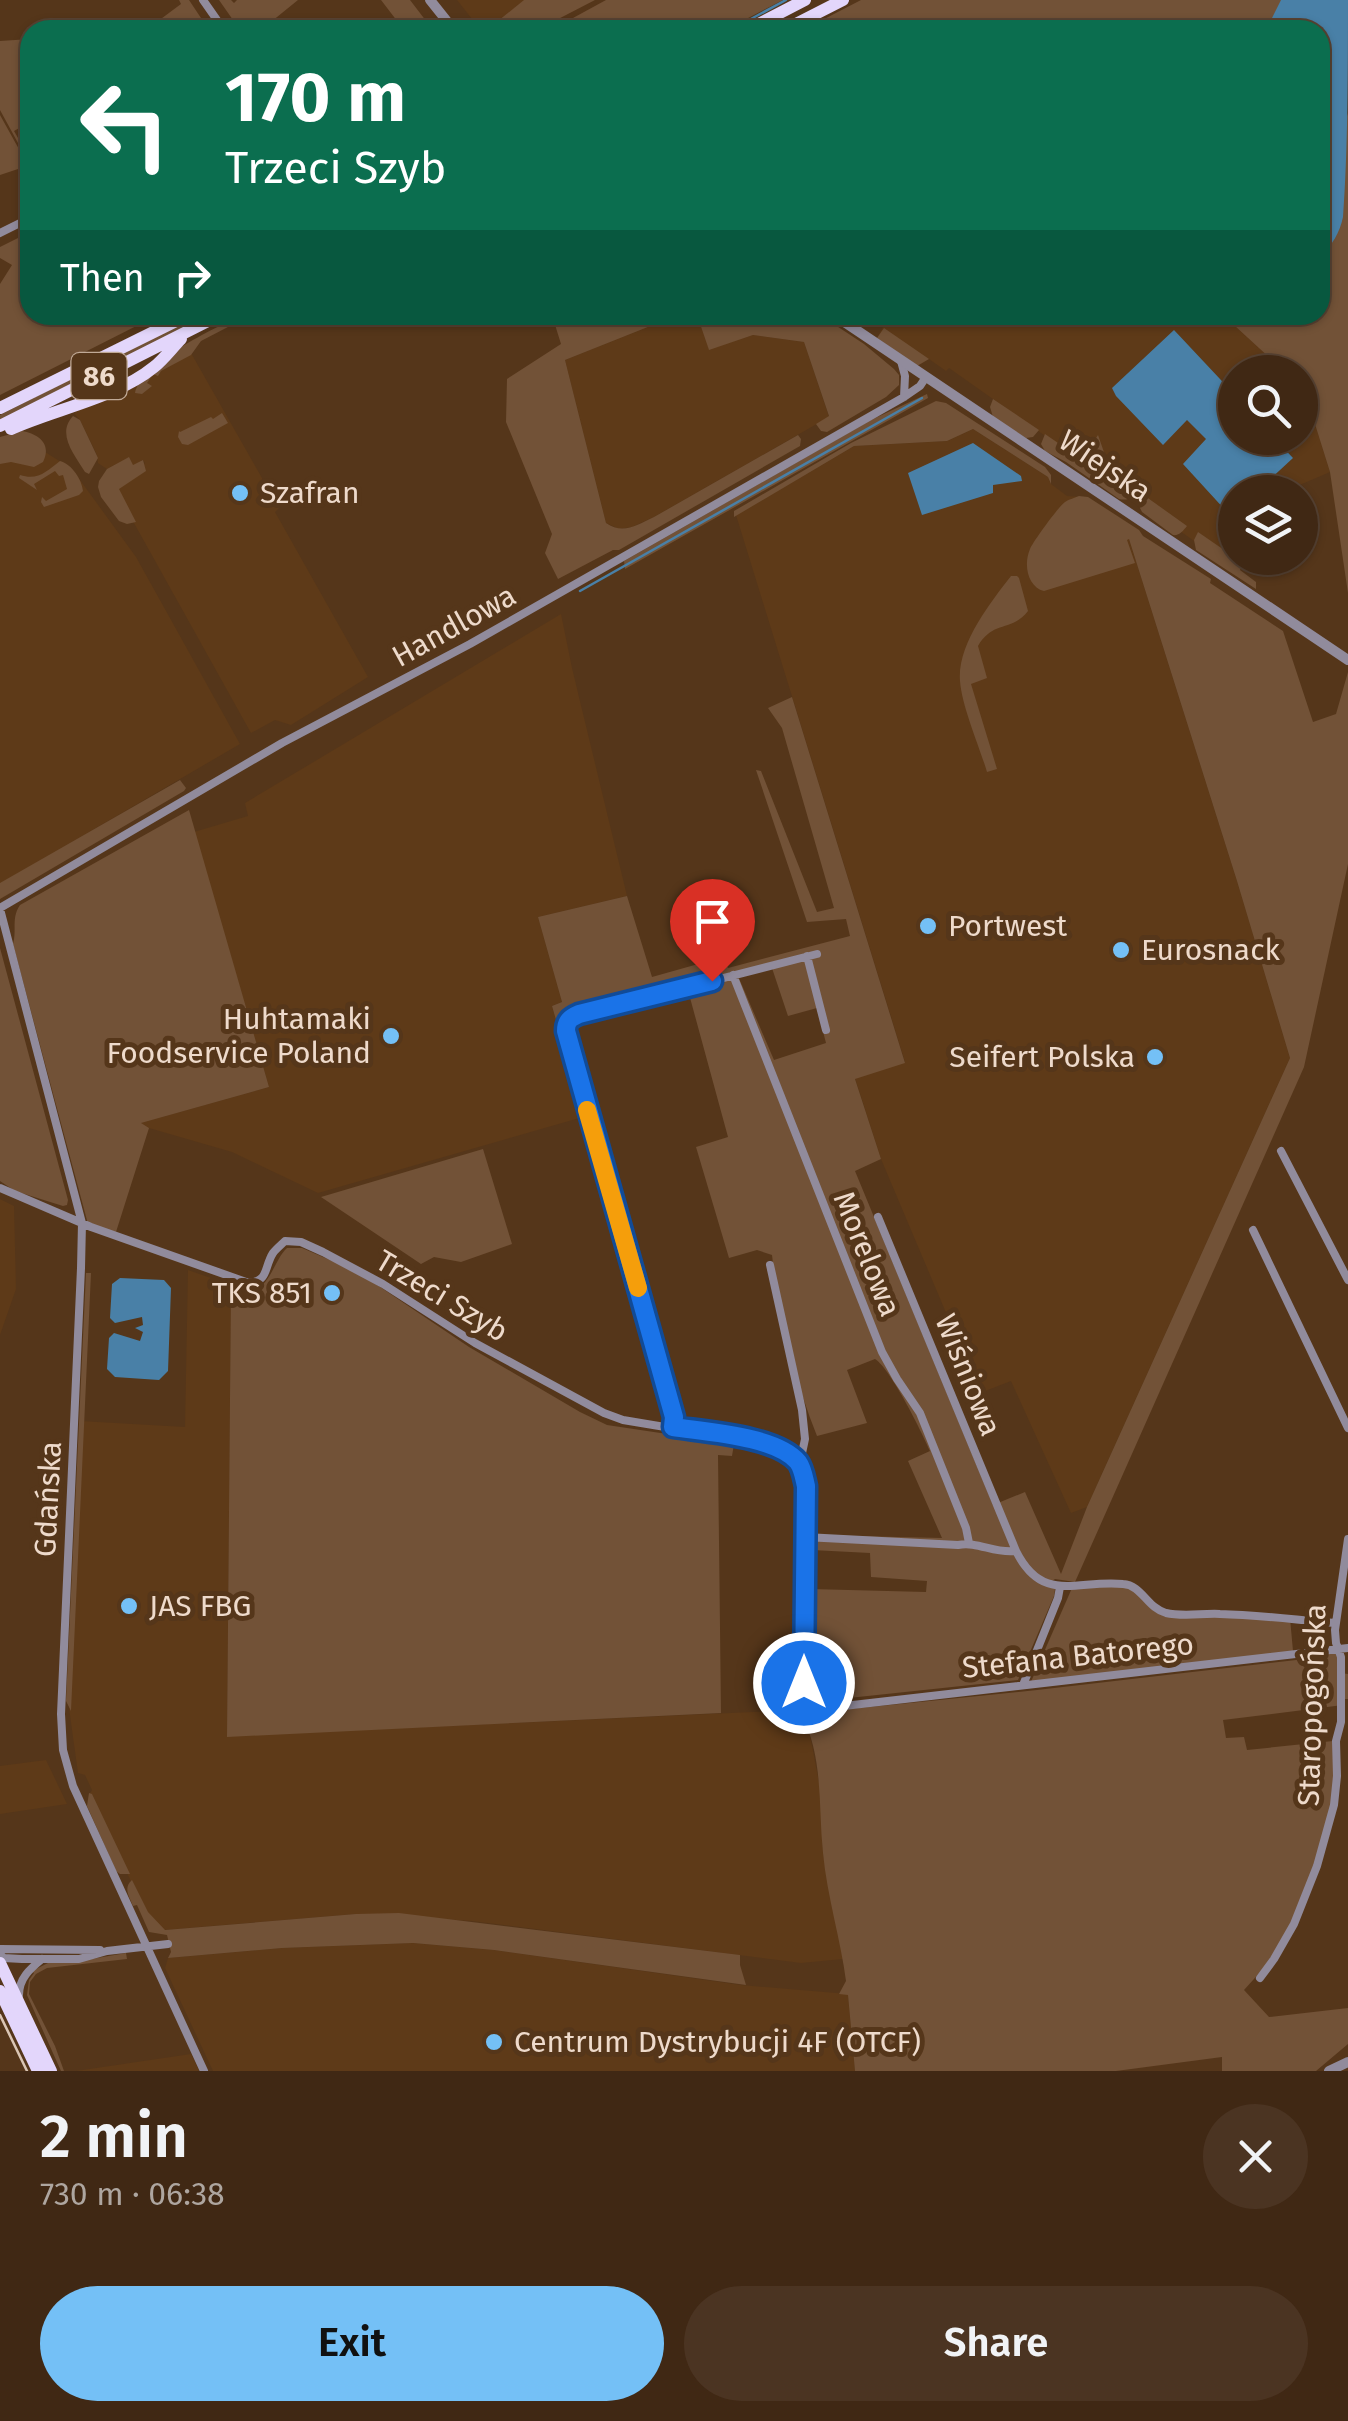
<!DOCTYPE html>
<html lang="en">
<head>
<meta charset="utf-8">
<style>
	body { margin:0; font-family:"Fira Sans",sans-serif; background:#4b3422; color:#f1f3f6; height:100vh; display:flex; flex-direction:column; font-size:38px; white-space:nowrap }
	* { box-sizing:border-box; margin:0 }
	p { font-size:32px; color:#aea6a0 }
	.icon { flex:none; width:55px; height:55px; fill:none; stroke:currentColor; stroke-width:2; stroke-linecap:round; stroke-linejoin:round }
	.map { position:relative; height:2071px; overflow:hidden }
	.side { display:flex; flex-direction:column; background:#402814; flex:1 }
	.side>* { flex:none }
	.banner { position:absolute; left:20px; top:20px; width:1310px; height:305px; border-radius:30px; box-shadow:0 2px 8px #0004,0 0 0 2px #594434; background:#0b6e4f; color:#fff; overflow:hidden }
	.controls { position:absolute; left:1218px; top:355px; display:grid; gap:20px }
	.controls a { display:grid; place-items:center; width:100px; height:100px; border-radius:50%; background:#402814; box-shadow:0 2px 8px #0004,0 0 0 2px #594434; font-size:50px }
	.pin { position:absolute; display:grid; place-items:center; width:85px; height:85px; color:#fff; margin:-102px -42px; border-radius:50% 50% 50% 0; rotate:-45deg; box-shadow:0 0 10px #0007 }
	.pin .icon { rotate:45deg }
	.me { position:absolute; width:110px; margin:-55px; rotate:0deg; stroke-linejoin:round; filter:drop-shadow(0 0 8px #0008) }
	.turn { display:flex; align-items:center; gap:35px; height:210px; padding:0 40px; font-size:45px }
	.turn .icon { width:130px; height:130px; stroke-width:2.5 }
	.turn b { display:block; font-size:70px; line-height:85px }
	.then { display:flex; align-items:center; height:95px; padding:0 40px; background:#0003; gap:20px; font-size:38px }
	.round { display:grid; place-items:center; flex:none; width:105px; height:105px; border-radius:52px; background:#4b3422 }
	.overview { display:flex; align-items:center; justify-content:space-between; height:170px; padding:0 40px }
	h1 { font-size:60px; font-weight:600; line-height:75px }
	.button { display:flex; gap:20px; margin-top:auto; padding:20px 40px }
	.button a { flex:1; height:115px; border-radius:60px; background:#74c0f6; color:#111; font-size:40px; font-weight:600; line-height:115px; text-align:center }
	.button a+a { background:#4b3422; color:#f1f3f6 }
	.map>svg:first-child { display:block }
	.built { fill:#5e3a18 }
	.green { fill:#725237; fill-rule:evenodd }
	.water { fill:#4980a7 }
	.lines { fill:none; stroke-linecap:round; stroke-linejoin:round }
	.stream { stroke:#4980a7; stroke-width:2.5 }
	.minor { stroke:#918b9c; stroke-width:8 }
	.tertiary { stroke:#918b9c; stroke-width:10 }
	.primary { stroke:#e3d6fb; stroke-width:12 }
	.tram { stroke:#dac5b4; stroke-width:2.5 }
	.route-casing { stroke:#114b97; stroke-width:25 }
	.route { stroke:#1a73e8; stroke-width:18 }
	.slow { stroke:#f59e0b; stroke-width:18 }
	.poi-dot { fill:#74c0f6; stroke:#55361a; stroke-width:4 }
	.labels { text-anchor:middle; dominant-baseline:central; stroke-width:10; stroke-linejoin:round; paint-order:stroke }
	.shield { fill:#55361a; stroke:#c0a996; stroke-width:2.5 }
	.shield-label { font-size:28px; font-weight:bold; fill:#eedacb }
	.street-label { font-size:30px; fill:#eedacb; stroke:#55361a }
	.poi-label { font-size:30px; fill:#eedacb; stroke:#55361a; text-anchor:start }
</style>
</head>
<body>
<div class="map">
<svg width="1348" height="2071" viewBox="0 0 1348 2071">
	<rect width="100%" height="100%" fill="#55361a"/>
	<!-- built -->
	<path class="built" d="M457,0H525L487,30L480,29Z
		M678,315H697L709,349L753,335L804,342L829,417L654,517L632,527L619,529L606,523L565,360Z
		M861,315H1223L1285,372H1235V438H1300V393L1309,405L1330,472L1295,487L1289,492H1235V542L1226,551L1221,560L949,368L946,371L929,359L919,364L878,336L883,327Z
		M191,353L279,508L275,512L368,677L291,725L275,720L251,733L110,480L145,463L143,460L133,466L128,458L107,469L98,463L97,455L80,420L74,413Z
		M973,429L1048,477L1051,484L1067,496L1082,497L1131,529L1129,539L1237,881L1290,1058L1087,1507L1071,1513L1011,1381L980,1393L881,1159L855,1078L905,1062L736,515L854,446L947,441Z
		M23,438L72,469L136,557L240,744L0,884V452Z
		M561,614L572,668L627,896L538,917L562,1002L552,1006L583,1117L318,1193L232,1152L149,1128L140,1123L269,1087L194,832L248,816L245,803Z
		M0,1199L14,1206L16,1289L0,1335Z
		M188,1270L231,1285L227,1736L798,1710L809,1730L821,1793L823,1854L843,1959L801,1963L472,1921L356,1914L164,1930L147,1914L89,1795L92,1790L85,1775L78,1773L69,1708L80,1421L185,1427Z
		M46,1760L67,1804L0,1814V1766Z
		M413,1943L494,1950L741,1985L848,1994L855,2071H213L165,1968L168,1958L282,1948Z
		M191,2054L199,2071H76Z"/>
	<!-- green -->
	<path class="green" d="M179,0H189L209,30L208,28L204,30H146L181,4Z
		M219,0H231L234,3L237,0H298L261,30H240Z
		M381,0H410L433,30H404Z
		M524,0H595L537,30H478L484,24L488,29Z
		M606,0H783L725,30H551Z
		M861,0H1304L1284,30H803Z
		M30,39V122L14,131L30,159V165L0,110V41Z
		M1348,113V593L1330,472L1309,405L1300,393V372H1285L1223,315H1320V203Z
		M0,115L30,169V191L18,169L0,175Z
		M24,235L30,240V315H158L0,395V284L12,265L0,258V247Z
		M198,315H209L0,421V415Z
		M242,315H251L201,341L191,355L161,371L158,376L153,374L147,383L152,386L142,394L135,393C142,362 213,329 242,315Z
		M552,315H678L565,360L606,523C623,535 637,525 654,517L798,435L801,439L800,446L619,550H613L558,579L545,553L552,534L506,422L507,379L561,344Z
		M697,315H820L864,344L894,369L899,375V385L886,397L827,432L821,431L816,424L829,416L804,342L753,335L709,350Z
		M884,328L929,359L917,366L877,338Z
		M927,394L928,398L625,569L624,561L871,420Z
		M993,399L1039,430L1033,437L1026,438L993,417L990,407Z
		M936,401L946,403L1045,467L1051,475V484L1048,477L973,429L947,441L854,446L734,517V511L851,443Z
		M222,413L228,423L188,445L182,444L178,437L179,431L180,432L211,417L213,419Z
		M73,416L80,420L98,458L89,474L85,472C75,455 56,434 73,416Z
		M22,431C39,434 52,444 43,462L34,467L11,462L0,464V437Z
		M1045,434L1093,467L1089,449L1098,435L1112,475L1139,492C1134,498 1127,501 1119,499L1066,462L1045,451L1041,444Z
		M129,457L133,465L143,460L146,471L119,489L136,522L127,524L119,521L101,497L98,487L99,481L107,469Z
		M60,461C72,464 82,480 83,491L79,495L44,507L41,502L42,497L46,501L67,489L63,475L59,476L55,471L34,484L37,490L19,478L20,475C38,481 47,471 60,461Z
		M1079,496L1088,497L1139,530L1143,536L1211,579L1210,583L1283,631L1313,722L1336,714L1348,672V864L1304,1067L1075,1582L1055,1579L1049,1583L1055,1589L1054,1596L1018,1680L830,1700L813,1689L809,1674L810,1589L926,1592L927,1581L871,1577L870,1553L812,1550L811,1535L942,1538L908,1461L930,1451C922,1432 890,1368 875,1359L847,1370L867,1423L817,1436C795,1381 779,1315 772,1255L757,1250L729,1258L696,1147L728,1137L686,983L568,1013L558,1027L552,1006L562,1002L538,917L627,896L652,977L723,957L728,968L850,936L846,919L807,922L756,770L761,771L817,912L834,908L782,728L768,708L792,697L905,1063L855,1079L881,1159L855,1171L993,1505L1025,1492L1061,1574L1087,1507L1290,1058L1237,881L1129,539L1127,540L1135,563L1044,591C1028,587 1023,565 1030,549C1033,542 1058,507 1065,502C1069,499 1075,498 1079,496ZM772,968L788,1016L817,1008L826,1043L774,1060L738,976Z
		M1145,496L1187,526C1183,531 1179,536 1173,535L1142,512L1140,508Z
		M1198,532L1243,563L1240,570L1256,582V589L1196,550L1194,540Z
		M1011,576H1017L1019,578L1028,611C1012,632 993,620 978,646L987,678L971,684L997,769L987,772C979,745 962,707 960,681C957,645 990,603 1011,576Z
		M180,780L186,788L184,791L0,899V883Z
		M189,810L269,1087L141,1123L149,1128L116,1232L88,1224L13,944C17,930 11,918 20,905Z
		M0,948L68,1200L67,1205L63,1206L15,1191L0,1181Z
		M483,1149L512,1244L461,1262L434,1257L421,1264L321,1197Z
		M287,1248H302L358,1272L469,1347L580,1412L607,1425L734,1444L732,1456L718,1455L721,1713L227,1737L231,1285C238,1286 249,1289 256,1288C270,1285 275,1259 287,1248Z
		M86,1273H91L71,1711L66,1701Z
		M1131,1584L1167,1613L1290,1618L1293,1651L1030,1684L1072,1588Z
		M1342,1651L1341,1673L1348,1674V1699H1343V1705L1223,1720L1226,1738L1244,1737L1247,1750L1333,1741V1801L1314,1865L1292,1923L1273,1958L1244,1990L1269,2017L1348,2008V2044L1316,2071H1222V2057L1116,2071H855L848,1995L839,1994L846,1981C841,1941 827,1896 823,1853C818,1806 824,1757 801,1714L1037,1690L1296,1660Z
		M89,1793L92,1794L130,1874H120L116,1871L87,1806Z
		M132,1880L148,1912L165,1930L356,1914L399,1913L740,1955V1965L746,1985L494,1950L413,1943L282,1948L168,1958L171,1952L167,1935L149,1932L137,1905L133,1906C129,1896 123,1888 132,1880Z
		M126,1953L127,1959L47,1968L36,1974L30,1982L29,1994L55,2046L64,2071H61L27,1995L29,1980L34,1973L32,1971L48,1963L74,1962Z"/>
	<!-- water -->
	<path class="water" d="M1281,0H1348C1348,68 1348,151 1343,217C1340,232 1332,246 1320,256V30H1266Z
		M1174,330L1235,395V438H1274L1293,458L1256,492H1235L1233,513L1227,512L1183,464L1206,439L1187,420L1163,445L1116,396L1112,388Z
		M973,443L1021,476L1022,481L993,485V493L922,515L908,473Z
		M120,1278L164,1280L171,1288L168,1371L159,1380L115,1377L107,1369L109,1338L114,1333L140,1341L143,1332L135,1328L143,1325L142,1317L115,1323L110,1318L112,1284Z"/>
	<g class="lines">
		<!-- stream -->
		<path class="stream" d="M749,20L786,0
			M580,591L922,398"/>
		<!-- minor -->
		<path class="minor" d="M203,0L224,30
			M0,233L30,218
			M901,361L905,376L904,397
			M0,908L282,743L470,644L904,397L920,386L926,377
			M0,909L82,1223L81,1268L61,1714L63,1750L73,1786L204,2071
			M807,956L826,1030
			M733,975L882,1352L897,1379L920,1413L966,1528L969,1543
			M1281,1151L1348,1280
			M0,1188L91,1227L249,1283C269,1281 264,1267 273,1253C275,1250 282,1244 285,1241L301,1242L323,1252L383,1284L475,1343L604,1413L623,1420L773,1445L797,1462
			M878,1217L1016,1551C1043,1605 1078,1579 1123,1584C1142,1585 1147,1608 1166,1613C1183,1617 1203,1613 1220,1614C1259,1615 1297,1620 1336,1623
			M1253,1230L1348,1428
			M770,1265L802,1410L805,1439L801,1458L797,1462L806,1486L805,1683L813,1701L829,1707L844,1706L1348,1648
			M673,1427L674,1417L566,1036C565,1024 567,1019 579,1015L817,954
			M805,1537L958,1545C978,1541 994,1554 1016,1551
			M1023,1685L1058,1598L1060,1587
			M0,1949L100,1950
			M0,1955L4,1958L22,1959H79L107,1951L168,1944
			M1260,1978L1274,1959L1294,1924L1317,1866L1334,1805L1337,1776L1336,1741L1341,1722V1657L1336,1643L1335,1630L1348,1539
			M19,1995C19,1978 30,1969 42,1959"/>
		<!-- tertiary -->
		<path class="tertiary" d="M430,0L454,30
			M834,315L1348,660
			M1329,2071L1348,2062"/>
		<!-- primary -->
		<path class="primary" d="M747,30L805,0
			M784,30L843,0
			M0,408L188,315
			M0,426L220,315
			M11,429C55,409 116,398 154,367C164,359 172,348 181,339
			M0,1963L51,2071
			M0,1991L38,2071"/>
		<!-- tram -->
		<path class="tram" d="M0,2015L27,2071"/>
	</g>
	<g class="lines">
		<!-- route casing -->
		<g class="route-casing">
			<path id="route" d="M712,981L579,1014C570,1018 566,1021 566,1031L674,1417L673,1427C706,1432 776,1436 798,1462C803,1469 804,1478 806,1486L804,1683"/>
		</g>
		<!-- route -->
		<use href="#route" class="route"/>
		<!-- slow -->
		<path class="slow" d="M587,1110L638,1288"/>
	</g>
	<!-- markers -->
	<g class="poi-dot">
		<circle cx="240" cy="493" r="10"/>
		<circle cx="928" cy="926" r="10"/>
		<circle cx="1121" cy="950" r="10"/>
		<circle cx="391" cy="1036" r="10"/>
		<circle cx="1155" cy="1057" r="10"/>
		<circle cx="332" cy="1293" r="10"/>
		<circle cx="129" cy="1606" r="10"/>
		<circle cx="494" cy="2042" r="10"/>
	</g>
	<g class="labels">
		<!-- shield labels -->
		<rect class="shield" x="71.5" y="353" width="55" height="46" rx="8"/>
		<g class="shield-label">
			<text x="99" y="376">86</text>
		</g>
		<!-- street labels -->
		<g class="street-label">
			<text transform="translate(1105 466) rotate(34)">Wiejska</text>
			<text transform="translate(454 626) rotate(-29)">Handlowa</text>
			<text transform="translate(867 1254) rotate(68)">Morelowa</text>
			<text transform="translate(442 1296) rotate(31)">Trzeci Szyb</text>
			<text transform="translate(968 1375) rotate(68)">Wiśniowa</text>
			<text transform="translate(48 1499) rotate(-87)">Gdańska</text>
			<text transform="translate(1078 1656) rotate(-6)">Stefana Batorego</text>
			<text transform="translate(1312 1705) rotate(-88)">Staropogońska</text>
		</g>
		<!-- poi labels -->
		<g class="poi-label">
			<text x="260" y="493">Szafran</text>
			<text x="948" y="926">Portwest</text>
			<text x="1141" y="950">Eurosnack</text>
			<text x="371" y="1019" text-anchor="end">Huhtamaki<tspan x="371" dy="34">Foodservice Poland</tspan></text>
			<text x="1135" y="1057" text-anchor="end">Seifert Polska</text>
			<text x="312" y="1293" text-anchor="end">TKS 851</text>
			<text x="149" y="1606">JAS FBG</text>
			<text x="514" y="2042">Centrum Dystrybucji 4F (OTCF)</text>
		</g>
	</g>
</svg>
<div class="controls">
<a><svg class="icon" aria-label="search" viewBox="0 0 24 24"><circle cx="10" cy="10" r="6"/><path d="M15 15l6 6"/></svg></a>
<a><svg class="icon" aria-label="layers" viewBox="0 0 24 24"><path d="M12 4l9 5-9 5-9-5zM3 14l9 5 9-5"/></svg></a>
</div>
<div class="pin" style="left:712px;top:981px;background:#d93025"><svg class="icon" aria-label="arrive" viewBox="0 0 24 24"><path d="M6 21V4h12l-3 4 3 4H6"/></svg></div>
<svg class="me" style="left:804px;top:1683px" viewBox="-20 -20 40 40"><circle r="17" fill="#1a73e8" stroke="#fff" stroke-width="3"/><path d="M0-11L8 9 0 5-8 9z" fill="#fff"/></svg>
<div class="banner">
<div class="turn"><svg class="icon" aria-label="left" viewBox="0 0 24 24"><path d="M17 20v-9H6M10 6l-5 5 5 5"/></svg><div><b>170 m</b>Trzeci Szyb</div></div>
<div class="then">Then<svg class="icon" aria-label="right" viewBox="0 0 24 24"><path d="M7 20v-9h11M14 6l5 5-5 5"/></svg></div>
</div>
</div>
<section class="side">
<div class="overview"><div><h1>2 min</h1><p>730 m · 06:38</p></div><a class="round"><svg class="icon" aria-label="close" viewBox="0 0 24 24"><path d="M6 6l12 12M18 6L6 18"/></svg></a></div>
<div class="button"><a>Exit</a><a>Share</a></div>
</section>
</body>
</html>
